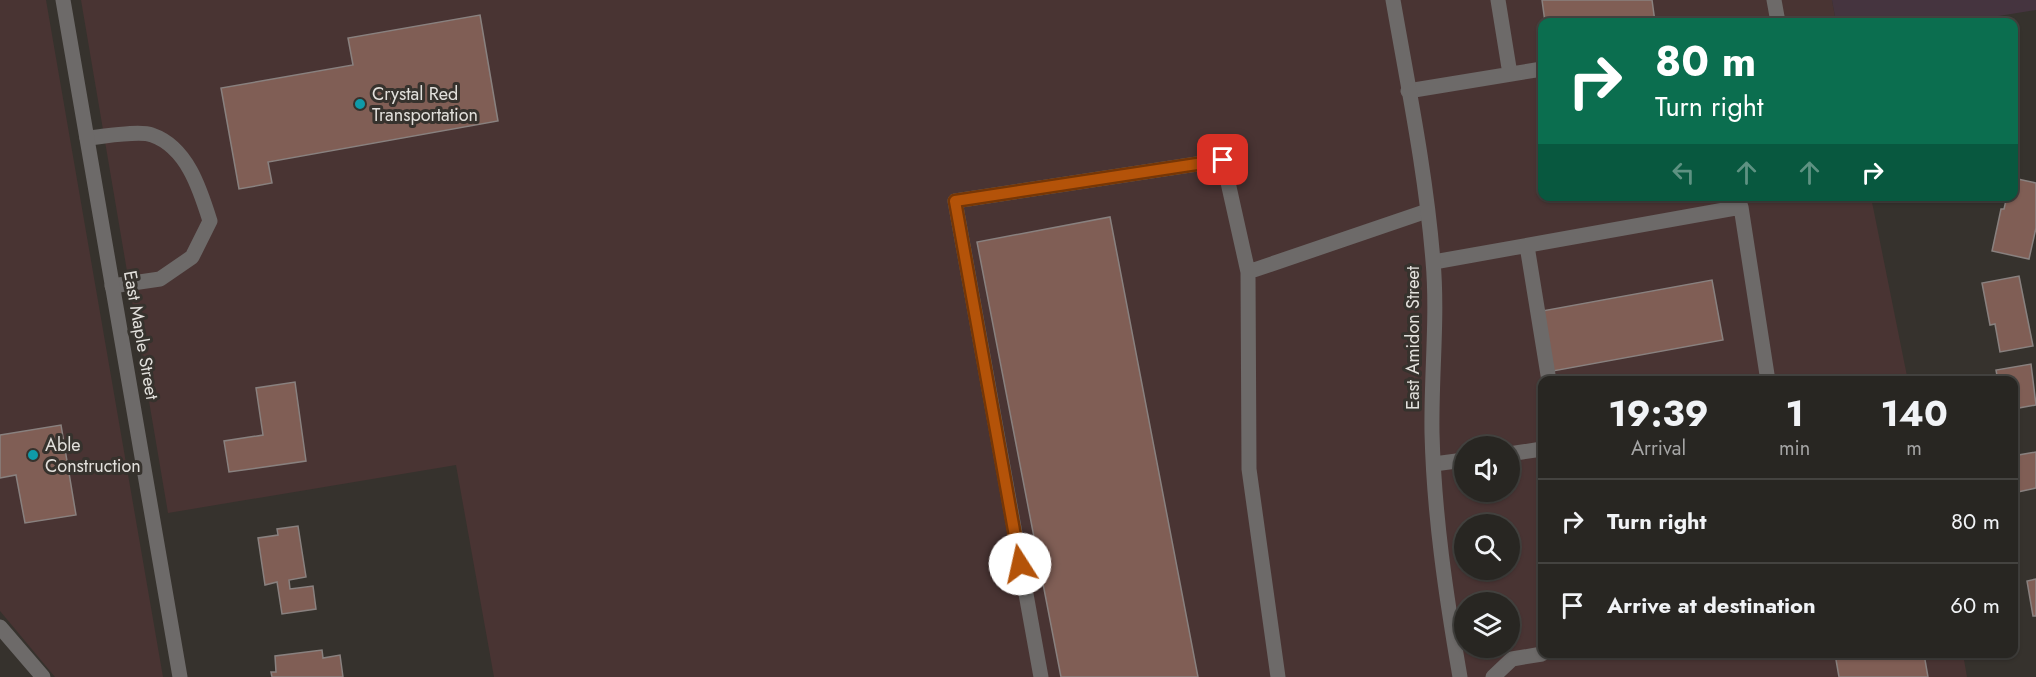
<!DOCTYPE html>
<html lang="en">
<head>
<meta charset="utf-8">
<style>
	body { margin:0; font-family:Jost,sans-serif; background:#34322f; color:#f1f3f6; height:100vh; display:flex; flex-direction:column; font-size:22px; white-space:nowrap }
	* { box-sizing:border-box; margin:0 }
	p { font-size:20px; color:#a5a5a5 }
	.icon { flex:none; width:33px; height:33px; fill:none; stroke:currentColor; stroke-width:2; stroke-linecap:round; stroke-linejoin:round }
	.map { position:relative; flex:1; overflow:hidden }
	.sheet { position:absolute; left:1538px; top:376px; width:480px; height:282px; display:flex; flex-direction:column; background:#282622; border-radius:12px; box-shadow:0 2px 4px #0004,0 0 0 2px #444340 }
	.sheet>* { flex:none }
	.guide { position:absolute; left:1538px; top:18px; width:480px; height:183px; border-radius:12px; box-shadow:0 2px 4px #0004,0 0 0 2px #444340; background:#0b6e4f; color:#fff; overflow:hidden }
	.controls { position:absolute; left:1454px; top:436px; display:grid; gap:12px }
	.controls a { display:grid; place-items:center; width:66px; height:66px; border-radius:50%; background:#282622; box-shadow:0 2px 4px #0004,0 0 0 2px #444340; font-size:30px }
	.pin { position:absolute; display:grid; place-items:center; width:51px; height:51px; color:#fff; margin:-26px; border-radius:12px; box-shadow:0 3px 9px #0006 }
	.me { position:absolute; width:66px; margin:-33px; rotate:350deg; stroke-linejoin:round; filter:drop-shadow(0 0 4px #0008) }
	.turn { display:flex; align-items:center; gap:21px; height:126px; padding:0 18px; font-size:27px }
	.turn .icon { width:78px; height:78px; stroke-width:2.5 }
	.turn b { display:block; font-size:42px; line-height:51px }
	.lanes { display:flex; align-items:center; height:57px; padding:0 18px; background:#0003; justify-content:center; gap:30px; direction:ltr }
	.lanes .off { opacity:.35 }
	.eta { display:flex; justify-content:space-evenly; align-items:center; height:102px; text-align:center }
	.eta b { font-size:36px; font-weight:700; line-height:42px }
	ul { padding:0; list-style:none }
	li { display:flex; align-items:center; gap:18px; height:84px; padding:0 18px; border-top:2px solid #444340 }
	li div { flex:1 }
	li b { display:block; font-size:22px }
	li em { font-style:normal }
	.map>svg:first-child { display:block }
	.industrial { fill:#493433; fill-rule:evenodd }
	.medical { fill:#45343f }
	.building { fill:#805e55; stroke:#89817f; stroke-width:1.5 }
	.lines { fill:none; stroke-linecap:round; stroke-linejoin:round }
	.service { stroke:#6d6a69; stroke-width:15 }
	.minor { stroke:#6d6a69; stroke-width:15 }
	.tertiary { stroke:#6d6a69; stroke-width:15 }
	.route-casing { stroke:#753606; stroke-width:15 }
	.route { stroke:#b45309; stroke-width:10 }
	.culture-dot { fill:#0f9aa8; stroke:#36322d; stroke-width:2 }
	.labels { text-anchor:middle; dominant-baseline:central; stroke-width:6; stroke-linejoin:round; paint-order:stroke }
	.poi-label { font-size:18px; fill:#e2e0dc; stroke:#36322d; text-anchor:start }
	.street-label { font-size:18px; fill:#e2e0dc; stroke:#36322d }
</style>
</head>
<body>
<div class="map">
<svg width="2036" height="677" viewBox="0 0 2036 677">
	<rect width="100%" height="100%" fill="#36322d"/>
	<!-- industrial -->
	<path class="industrial" d="M0,0H46L163,677H55L0,611Z
		M81,0H1832L1836,22H1542V196L1871,197L1908,381H1542V654H1963L1967,677H494L456,465L168,513ZM1464,447H1509V492H1464ZM1464,525H1509V570H1464ZM1464,603H1509V648H1464Z"/>
	<!-- medical -->
	<path class="medical" d="M1832,0H2036V10L1962,22H1836Z"/>
	<!-- building -->
	<path class="building" d="M1542,0H1652L1655,22H1545Z
		M480,15L498,121L268,162L272,183L239,189L221,88L353,65L348,38Z
		M2013,178L2036,183V228L2029,259L1992,251L2001,209H2004L2007,196H2013Z
		M1110,217L1198,677H1061L977,242Z
		M2019,276L2033,346L2000,352L1995,324L1990,325L1982,283Z
		M1712,280L1723,340L1553,371L1542,311Z
		M2031,364L2036,405L2013,409V381H1998L1996,370Z
		M295,382L306,461L229,472L224,441L263,435L256,388Z
		M61,425L76,515L25,523L16,475L0,478V435Z
		M2036,452V488L2013,493V456Z
		M298,526L306,577L289,580L290,589L313,586L316,609L282,614L277,582L265,585L258,538L278,535L277,529Z
		M2036,579V616H2033L2027,581Z
		M322,650L323,658L340,655L343,677H272L271,672H276L275,656Z
		M1835,654H1924L1928,677H1839Z"/>
	<g class="lines">
		<!-- service -->
		<path class="service" d="M1498,0L1510,74
			M1774,0L1778,22
			M1408,91L1542,69
			M87,138C102,137 139,130 152,135C187,147 200,189 210,221L192,257L160,279L112,286
			M1527,246L1549,381
			M1434,262L1741,207L1768,381
			M1509,454L1542,449
			M1434,464L1464,460
			M1041,677L955,201L1223,160L1248,272
			M1278,677L1249,469L1248,272L1427,211
			M1493,677L1512,659L1542,654"/>
		<!-- minor -->
		<path class="minor" d="M63,0L180,677
			M0,627L43,677"/>
		<!-- tertiary -->
		<path class="tertiary" d="M1393,0C1408,86 1426,173 1433,261C1438,317 1431,376 1432,433C1434,515 1446,596 1460,677"/>
	</g>
	<g class="lines">
		<!-- route casing -->
		<g class="route-casing">
			<path id="route" d="M1020,564L955,201L1223,160"/>
		</g>
		<!-- route -->
		<use href="#route" class="route"/>
	</g>
	<!-- markers -->
	<g class="culture-dot">
		<circle cx="360" cy="104" r="6"/>
		<circle cx="33" cy="455" r="6"/>
	</g>
	<g class="labels">
		<!-- poi labels -->
		<g class="poi-label">
			<text x="372" y="94">Crystal Red<tspan x="372" dy="21">Transportation</tspan></text>
			<text x="45" y="445">Able<tspan x="45" dy="21">Construction</tspan></text>
		</g>
		<!-- street labels -->
		<g class="street-label">
			<text transform="translate(141 335) rotate(80)">East Maple Street</text>
			<text transform="translate(1413 338) rotate(-90)">East Amidon Street</text>
		</g>
	</g>
</svg>
<div class="controls">
<a><svg class="icon" aria-label="sound" viewBox="0 0 24 24"><path d="M4 9h4l5-4v14l-5-4H4zM17 9q2 3 0 6"/></svg></a>
<a><svg class="icon" aria-label="search" viewBox="0 0 24 24"><circle cx="10" cy="10" r="6"/><path d="M15 15l6 6"/></svg></a>
<a><svg class="icon" aria-label="layers" viewBox="0 0 24 24"><path d="M12 4l9 5-9 5-9-5zM3 14l9 5 9-5"/></svg></a>
</div>
<div class="pin" style="left:1223px;top:160px;background:#d93025"><svg class="icon" aria-label="arrive" viewBox="0 0 24 24"><path d="M6 21V4h12l-3 4 3 4H6"/></svg></div>
<svg class="me" style="left:1020px;top:564px" viewBox="-20 -20 40 40"><circle r="19" fill="#fff"/><path d="M0-13L10 11 0 6-10 11z" fill="#b45309"/></svg>
<div class="guide">
<div class="turn"><svg class="icon" aria-label="right" viewBox="0 0 24 24"><path d="M7 20v-9h11M14 6l5 5-5 5"/></svg><div><b>80 m</b>Turn right</div></div>
<div class="lanes"><svg class="icon off" aria-label="left" viewBox="0 0 24 24"><path d="M17 20v-9H6M10 6l-5 5 5 5"/></svg><svg class="icon off" aria-label="ahead" viewBox="0 0 24 24"><path d="M12 20V5M6 11l6-6 6 6"/></svg><svg class="icon off" aria-label="ahead" viewBox="0 0 24 24"><path d="M12 20V5M6 11l6-6 6 6"/></svg><svg class="icon" aria-label="right" viewBox="0 0 24 24"><path d="M7 20v-9h11M14 6l5 5-5 5"/></svg></div>
</div>
<section class="sheet">
<div class="eta">
<div><b>19:39</b><p>Arrival</p></div>
<div><b>1</b><p>min</p></div>
<div><b>140</b><p>m</p></div>
</div>
<ul>
<li><svg class="icon" aria-label="right" viewBox="0 0 24 24"><path d="M7 20v-9h11M14 6l5 5-5 5"/></svg><div><b>Turn right</b></div><em>80 m</em></li>
<li><svg class="icon" aria-label="arrive" viewBox="0 0 24 24"><path d="M6 21V4h12l-3 4 3 4H6"/></svg><div><b>Arrive at destination</b></div><em>60 m</em></li>
</ul>
</section>
</div>
</body>
</html>
